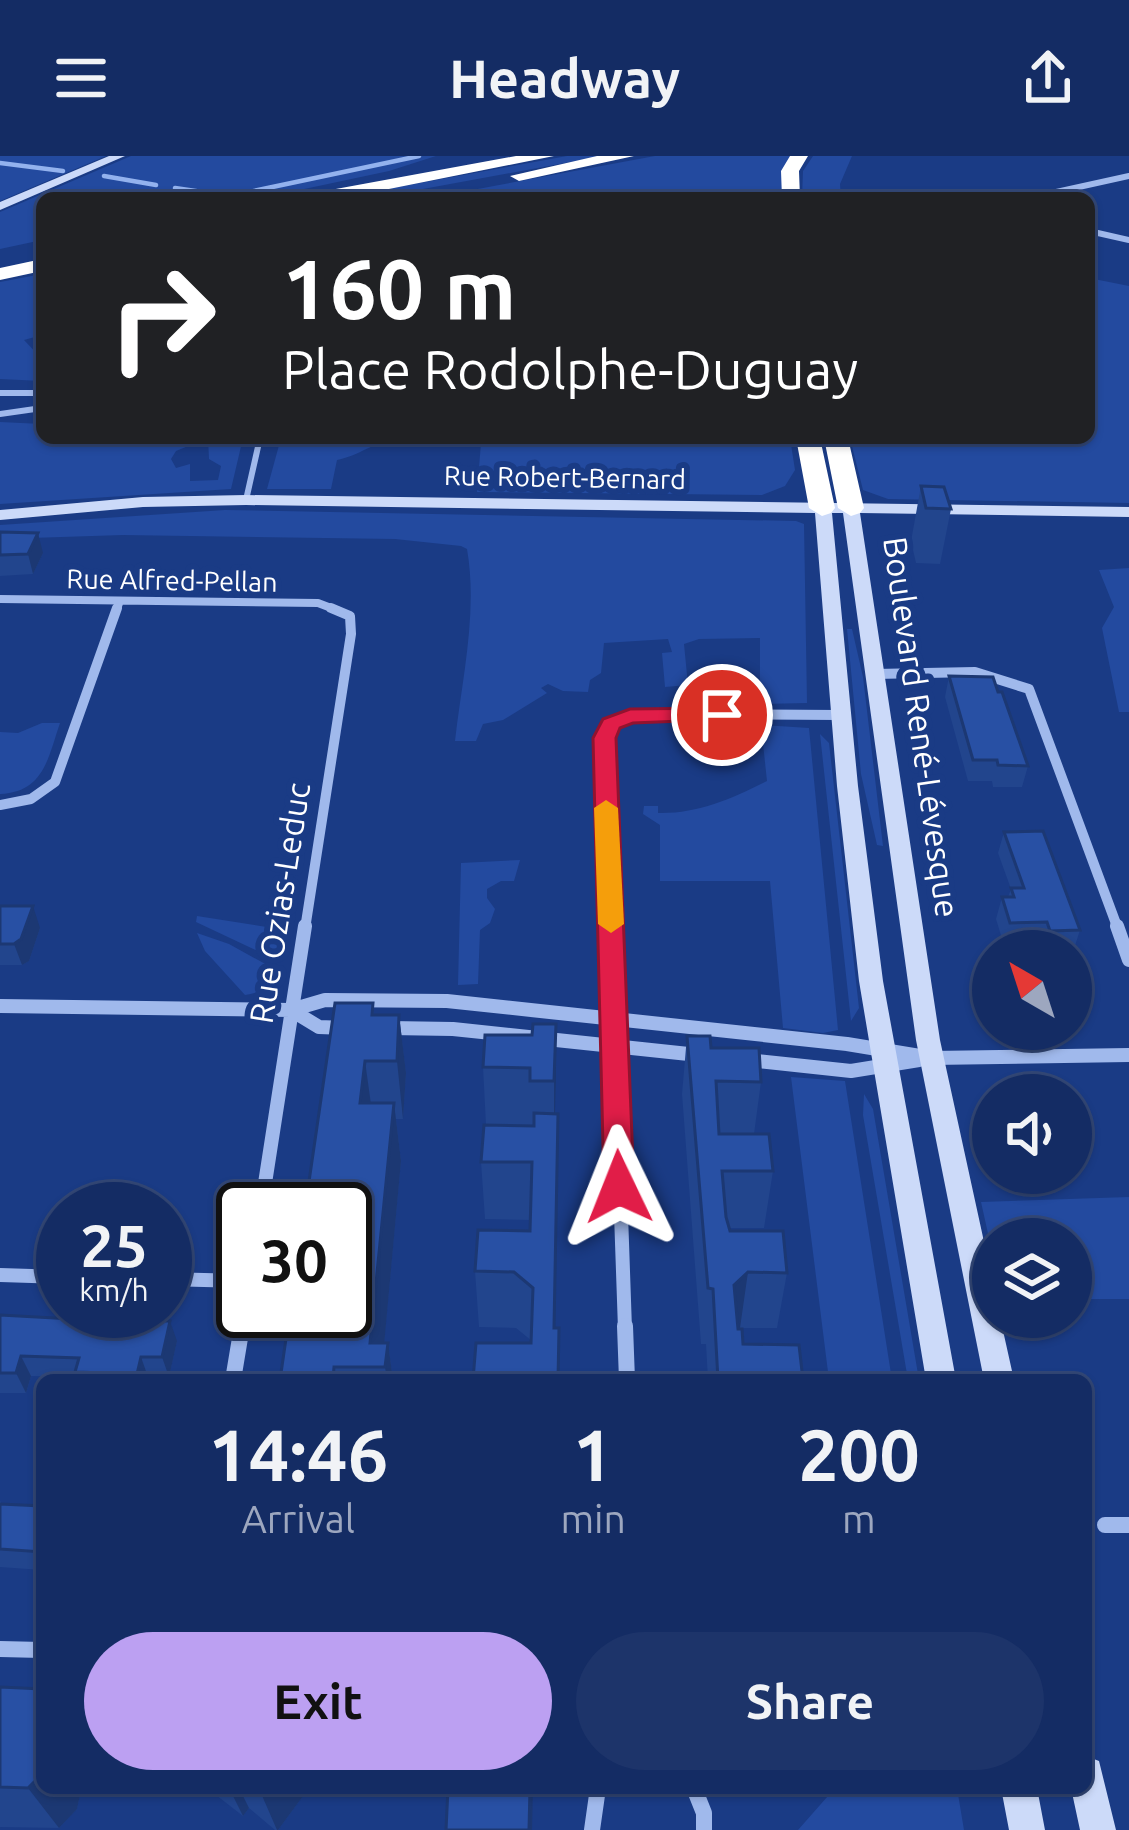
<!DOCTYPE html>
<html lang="en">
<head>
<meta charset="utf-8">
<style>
	body { margin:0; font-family:Ubuntu,sans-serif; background:#1d346a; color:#f1f3f6; height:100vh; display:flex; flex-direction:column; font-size:45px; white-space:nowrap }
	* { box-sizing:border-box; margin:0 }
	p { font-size:39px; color:#9da7bf }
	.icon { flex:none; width:66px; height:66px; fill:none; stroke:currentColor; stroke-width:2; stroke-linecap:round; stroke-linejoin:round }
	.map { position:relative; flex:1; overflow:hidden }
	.sheet { position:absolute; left:36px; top:1218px; width:1056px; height:420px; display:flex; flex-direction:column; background:#142c64; border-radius:18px; box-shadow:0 3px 9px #0004,0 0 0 3px #334878 }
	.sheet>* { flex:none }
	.guide { position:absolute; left:36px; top:36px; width:1059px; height:252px; border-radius:18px; box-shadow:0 3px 9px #0004,0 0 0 3px #334878; background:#202124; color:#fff; overflow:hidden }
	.needle { width:78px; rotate:321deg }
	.buttons { position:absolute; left:972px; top:774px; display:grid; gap:24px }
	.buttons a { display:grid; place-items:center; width:120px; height:120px; border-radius:50%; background:#142c64; box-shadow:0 3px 9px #0004,0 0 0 3px #334878; font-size:60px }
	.speed { position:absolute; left:36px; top:1026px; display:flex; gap:24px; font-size:60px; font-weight:700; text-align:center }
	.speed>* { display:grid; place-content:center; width:156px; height:156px; border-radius:50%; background:#142c64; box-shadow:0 3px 9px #0004,0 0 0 3px #334878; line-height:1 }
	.speed small { font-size:30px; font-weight:400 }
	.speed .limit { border:6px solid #111; border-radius:18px; background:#fff; color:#111 }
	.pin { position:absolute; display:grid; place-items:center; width:102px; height:102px; color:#fff; margin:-51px; border:6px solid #fff; border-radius:50%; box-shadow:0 3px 12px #0007 }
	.me { position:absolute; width:132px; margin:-66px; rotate:358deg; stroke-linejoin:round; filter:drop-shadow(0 0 9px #0008) }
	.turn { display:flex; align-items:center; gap:42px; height:252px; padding:0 48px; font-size:54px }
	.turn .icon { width:156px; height:156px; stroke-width:2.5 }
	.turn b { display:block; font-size:84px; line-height:102px }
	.eta { display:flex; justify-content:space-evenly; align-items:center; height:204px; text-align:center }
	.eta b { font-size:72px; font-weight:600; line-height:84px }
	.cta { display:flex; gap:24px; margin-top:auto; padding:24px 48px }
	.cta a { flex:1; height:138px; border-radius:72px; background:#bca0f2; color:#111; font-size:48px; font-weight:600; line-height:138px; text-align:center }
	.cta a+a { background:#1d346a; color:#f1f3f6 }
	header { display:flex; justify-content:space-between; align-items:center; height:156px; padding:0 48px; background:#142c64; font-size:54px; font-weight:600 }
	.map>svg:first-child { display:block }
	.green { fill:#234a9f }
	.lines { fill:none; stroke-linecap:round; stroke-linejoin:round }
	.stream { stroke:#93b2ee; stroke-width:4.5 }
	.lane { stroke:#a0b9ec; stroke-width:6 }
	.street-far4 { stroke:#a0b9ec; stroke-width:6 }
	.street-far3 { stroke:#a0b9ec; stroke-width:8 }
	.street-far2 { stroke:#a0b9ec; stroke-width:10 }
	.street-far1 { stroke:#a0b9ec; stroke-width:14 }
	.street { stroke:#a0b9ec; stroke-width:16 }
	.secondary { fill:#ccdaf9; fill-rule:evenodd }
	.highway { fill:#fff; fill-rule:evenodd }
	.wall { fill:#22458d }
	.shaded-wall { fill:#1c3873 }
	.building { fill:#2850a4; stroke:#1c3873; stroke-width:3 }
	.route { fill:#e11d48; stroke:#92132f; stroke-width:3 }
	.slow { fill:#f59e0b }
	.labels { text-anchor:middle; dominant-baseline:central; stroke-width:12; stroke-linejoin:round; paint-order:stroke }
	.far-street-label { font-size:27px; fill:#fff; stroke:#1a3b85 }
	.street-label { font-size:33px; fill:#fff; stroke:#1a3b85 }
</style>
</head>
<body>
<header><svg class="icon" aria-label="menu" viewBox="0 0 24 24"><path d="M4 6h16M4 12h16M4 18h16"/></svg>Headway<svg class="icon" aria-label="share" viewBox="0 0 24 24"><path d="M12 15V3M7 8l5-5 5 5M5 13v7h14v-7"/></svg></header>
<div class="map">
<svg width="1129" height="1674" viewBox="0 0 1129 1674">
	<rect width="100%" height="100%" fill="#1a3b85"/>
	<!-- green -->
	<path class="green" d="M0,0H106L0,45Z
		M131,0H436L389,15L262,42H42V84L0,93V56Z
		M567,0H603L374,42H338Z
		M655,0H792L786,42H429Z
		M813,0H852L840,28L841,42H802L803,15Z
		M42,118V179L24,184L42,203V225L0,223V126Z
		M1089,122L1129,130V347L888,343L863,334L850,282H1089Z
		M0,266L42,268V282H191L193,288L176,295L171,303L176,312L190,308V325L218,324L221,310L209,303L208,282H243L231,333L0,348Z
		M281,282H398C371,287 361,299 337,304L331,333H267Z
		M432,282H790L795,314L785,330L762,339L477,336L481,287L451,289Z
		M225,354L796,365L804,368L807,547L760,548V482L699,483L684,488L688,529L665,531L662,497L672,496L668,483L604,487L601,517L590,524L588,536L563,535L548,528L541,532L547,537L503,564L483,568L476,585H455C462,523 478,456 467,393L461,390L395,383L123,379L0,383V369Z
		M1129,412V556H1119L1102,472L1114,451L1099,414Z
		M847,473H852L863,521L883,690L877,689L861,618Z
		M42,567H60C48,602 44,636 0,638V576L18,577Z
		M761,569L809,572L838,874L823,877L783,872L770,725H660V669L643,658L644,650H658V657C697,658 732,643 767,625Z
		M820,578L829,587L859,852L851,865Z
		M520,704L514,725H501L487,733V742L495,753L490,767L480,774L478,828L458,829L461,707Z
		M197,760L286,774L279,805L196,766Z
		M197,777L229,788L278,815C275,832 260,836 245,839L205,795Z
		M791,921L845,925L892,1224H829Z
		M864,938L873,953L919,1224H908L863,959Z
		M1129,1041V1143H1071V1083H993V1100L981,1046Z
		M835,1632H957L964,1674H798Z"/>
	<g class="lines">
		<!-- stream -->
		<path class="stream" d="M0,7L63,15
			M104,20L156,29
			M175,32L230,40L419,0"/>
		<!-- lane -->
		<path class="lane" d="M0,237H42
			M0,258L42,252
			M246,344L260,282"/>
		<!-- street-far4 -->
		<path class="street-far4" d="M1029,42L1129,20
			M1089,75L1129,84"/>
		<!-- street-far3 -->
		<path class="street-far3" d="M0,443L318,447L339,455
			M116,455L120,445"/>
		<!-- street-far2 -->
		<path class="street-far2" d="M875,518L975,516L1029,533L1118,773
			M0,649L31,643L55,626L117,452
			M305,773L351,478L350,460L331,452
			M611,773L604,582L619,563L643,558L839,559"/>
		<!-- street-far1 -->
		<path class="street-far1" d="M611,770L625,1173
			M1117,770L1129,804
			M0,850L291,854L325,844L447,845L847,888L932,902L1129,899
			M291,854L319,871L346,872
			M390,872L453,873L698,899
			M748,904L851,915L919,904
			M261,1053L305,770
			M0,1119L63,1121
			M165,1123L243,1125
			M241,1173L244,1155"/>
		<!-- street -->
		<path class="street" d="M625,1170L627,1224
			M233,1224L242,1170
			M1105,1369H1129
			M0,1493L42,1494
			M694,1632L704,1657V1674
			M592,1674L598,1632"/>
		<!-- secondary -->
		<path class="secondary" d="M109,0H125L0,54V46Z
			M246,339L1129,351V361L860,357L940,884L993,1127V1161H1000L1014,1224H984L916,884L843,357H832L858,630L883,825L956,1224H926L859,825L837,630L815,357L246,349L143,351L0,364V354L143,341Z
			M1086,1600L1099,1605L1116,1674H1080L1071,1632H1086Z
			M1001,1632H1037L1045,1674H1009Z"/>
		<!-- highway -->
		<path class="highway" d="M516,0H554L344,42H305L314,37Z
			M597,0H634L519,25L510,20Z
			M790,0H808L799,15L800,42H782L781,15Z
			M42,103V115L0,124V112Z
			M796,282H820L835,352L831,357L822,360L809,352Z
			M824,282H848L864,352L860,357L851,360L838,352Z"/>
	</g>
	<!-- wall -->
	<path class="wall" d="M921,330L951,353L940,408L916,407L911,385Z
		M0,376L43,397L33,418L0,420Z
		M949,520L998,536L1028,610L1022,631H993L992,625H968L945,541Z
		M1004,676L1080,774L1073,796L1043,795L1040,788L1004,789L996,763L1002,741H1008L1011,733L998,697Z
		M0,750L40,772L29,805L22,809H0Z
		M373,847L374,859H399L406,917L403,963H396L401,1005L384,1187H388L393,1224H280L345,1053Z
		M556,868L555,958H558V1015L555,1172H559V1224H473L531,1187L532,1185L516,1172L479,1171L475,1115L530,1075L531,1064L485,1063L481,1006L486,969L483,911L532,879Z
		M687,880L711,892L761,926L754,978L773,1015L764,1072H729L730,1075L787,1117L777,1172H740L743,1188L803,1224H708L706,1188H701L682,938Z
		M0,1159L90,1164L153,1165L177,1185L169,1221H148V1224H79L77,1221L31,1220L26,1237H0Z
		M0,1345L2,1348L42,1350V1414L0,1411Z
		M0,1531L42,1632H99V1635L81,1634L77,1653L59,1672L0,1671Z
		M207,1632H309L278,1674H275L249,1652L243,1660Z"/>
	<!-- shaded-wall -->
	<path class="shaded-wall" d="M38,377L43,397L33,418L28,398Z
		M33,750L40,772L29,805L22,809L14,788Z
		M399,859L406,917L403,963L397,905Z
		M556,868V926L554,983V925Z
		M365,905L373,963L360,947Z
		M394,947L401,1005L382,1211L370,1187Z
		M558,958V1015L554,1224V1172Z
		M748,1116L740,1172L727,1184L734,1129Z
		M170,1165L177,1185L169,1221L162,1201Z
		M388,1187L393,1224H387L385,1211Z
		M21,1200L31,1220L26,1237L16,1217Z
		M141,1201L148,1221V1224H139L137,1218Z
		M42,1618V1632H80L81,1634L77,1653L59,1672L28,1632Z
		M229,1632H239L249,1652L243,1660Z
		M262,1632H309L278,1674H277L260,1635Z
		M530,1632H533L532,1674H529Z"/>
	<!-- building -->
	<path class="building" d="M921,330L944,331L951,353L926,352Z
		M0,376L38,377L28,398L0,399Z
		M949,520L993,521L998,536H1002L1028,610L998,609L997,604H973Z
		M1043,675L1080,774L1050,775L1047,766L1010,767L1002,741H1014L1011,732H1024L1004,676Z
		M0,750H33L21,783L14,788H0Z
		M335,847H373L372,859H399L397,905H365L360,947H394L370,1187H388L385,1211H334L333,1224H280L290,1155H345V1053H305Z
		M533,868H556L554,925H530V912L483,911L485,879H532Z
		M687,880H710L711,892H759L761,926L716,925L719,978H769L773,1015H722L726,1061L730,1075H783L787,1117L748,1116L734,1129L738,1173H742L743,1188L799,1189L803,1224H718L713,1133L708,1132Z
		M534,957L558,958L554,1172H559L558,1224H473L476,1187H531L533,1132L514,1116L475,1115L478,1074L530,1075L532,1006H481L484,969L534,970Z
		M0,1159L90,1164L91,1159L151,1160L150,1165H170L162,1201H141L137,1218L75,1216L79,1202L21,1200L16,1217H0Z
		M0,1348L42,1350V1396L0,1393Z
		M0,1531L42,1533V1618L28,1632L0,1631Z
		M448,1632H530L529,1674H446Z"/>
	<!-- route -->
	<path class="route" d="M722,552L730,554V563L633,567L620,572L616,582L634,1031L630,1040L619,1044L608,1040L604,1031L593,582L603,563L630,553Z"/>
	<!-- slow -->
	<path class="slow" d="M606,644L618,652L624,768L611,777L598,768L594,652Z"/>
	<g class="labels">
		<!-- far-street labels -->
		<g class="far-street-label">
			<text transform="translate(565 321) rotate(1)">Rue Robert-Bernard</text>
			<text transform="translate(172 424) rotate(1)">Rue Alfred-Pellan</text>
		</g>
		<!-- street labels -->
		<g class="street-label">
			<text transform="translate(922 571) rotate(82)">Boulevard René-Lévesque</text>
			<text transform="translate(279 747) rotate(-81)">Rue Ozias-Leduc</text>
		</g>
	</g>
</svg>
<div class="buttons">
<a><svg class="needle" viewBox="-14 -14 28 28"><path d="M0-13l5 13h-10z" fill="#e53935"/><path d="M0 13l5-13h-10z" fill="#9da7bf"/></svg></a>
<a><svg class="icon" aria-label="sound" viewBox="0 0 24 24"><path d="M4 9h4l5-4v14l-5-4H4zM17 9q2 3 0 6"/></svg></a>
<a><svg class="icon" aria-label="layers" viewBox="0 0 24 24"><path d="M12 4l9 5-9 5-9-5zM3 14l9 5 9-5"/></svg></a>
</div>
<div class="speed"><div>25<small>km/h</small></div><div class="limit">30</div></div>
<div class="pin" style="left:722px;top:559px;background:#d93025"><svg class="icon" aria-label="arrive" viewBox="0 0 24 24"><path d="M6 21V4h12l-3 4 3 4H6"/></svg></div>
<svg class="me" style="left:619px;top:1031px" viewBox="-20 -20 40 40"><path d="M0-17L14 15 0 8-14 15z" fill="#e11d48" stroke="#fff" stroke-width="4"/></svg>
<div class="guide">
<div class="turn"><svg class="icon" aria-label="right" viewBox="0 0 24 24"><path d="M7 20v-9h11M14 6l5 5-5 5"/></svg><div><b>160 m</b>Place Rodolphe-Duguay</div></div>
</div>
<section class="sheet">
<div class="eta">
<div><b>14:46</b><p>Arrival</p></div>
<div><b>1</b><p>min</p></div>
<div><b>200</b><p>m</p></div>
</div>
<div class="cta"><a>Exit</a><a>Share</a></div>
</section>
</div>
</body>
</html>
